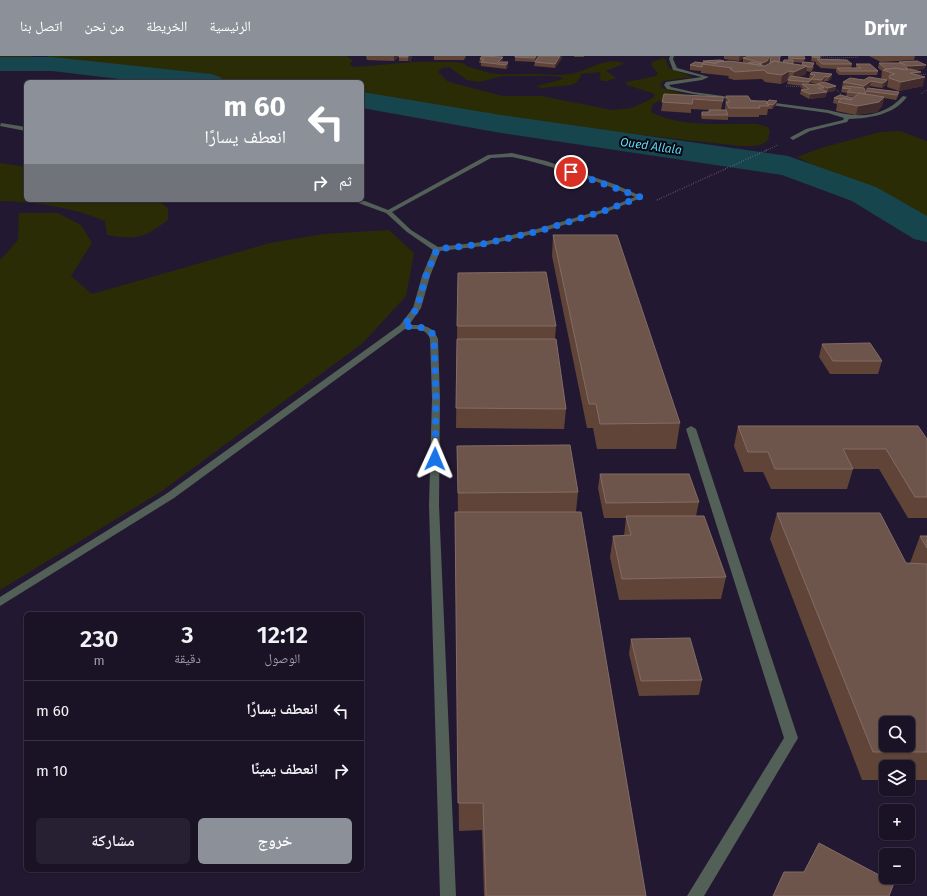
<!DOCTYPE html>
<html lang="ar">
<head>
<meta charset="utf-8">
<style>
	body { margin:0; font-family:"Fira Sans","Noto Naskh Arabic",sans-serif; background:#272032; color:#f1f3f6; direction:rtl; height:100vh; display:flex; flex-direction:column; font-size:15px; white-space:nowrap }
	* { box-sizing:border-box; margin:0 }
	p { font-size:13px; color:#9f9ea7 }
	.icon { flex:none; width:22px; height:22px; fill:none; stroke:currentColor; stroke-width:2; stroke-linecap:round; stroke-linejoin:round }
	.map { position:relative; flex:1; overflow:hidden; direction:ltr }
	.side { position:absolute; left:24px; top:556px; width:340px; height:260px; display:flex; flex-direction:column; background:#1a1225; border-radius:6px; box-shadow:0 1px 3px #0004,0 0 0 1px #383242; direction:rtl }
	.side>* { flex:none }
	.banner { position:absolute; left:24px; top:24px; width:340px; height:122px; border-radius:6px; box-shadow:0 1px 3px #0004,0 0 0 1px #383242; direction:rtl; background:#8c9099; color:#fff; overflow:hidden }
	.buttons { position:absolute; left:879px; top:660px; display:grid; gap:8px }
	.buttons a { display:grid; place-items:center; width:36px; height:36px; border-radius:6px; background:#1a1225; box-shadow:0 1px 3px #0004,0 0 0 1px #383242; font-size:20px }
	.pin { position:absolute; display:grid; place-items:center; width:34px; height:34px; color:#fff; margin:-17px; border:2px solid #fff; border-radius:50%; box-shadow:0 1px 4px #0007 }
	.me { position:absolute; width:44px; margin:-22px; rotate:1deg; stroke-linejoin:round; filter:drop-shadow(0 0 3px #0008) }
	.turn { display:flex; align-items:center; gap:14px; height:84px; padding:0 12px; font-size:18px }
	.turn .icon { width:52px; height:52px; stroke-width:2.5 }
	.turn b { display:block; font-size:28px; line-height:34px }
	.then { display:flex; align-items:center; height:38px; padding:0 12px; background:#0003; gap:8px; font-size:15px }
	.eta { display:flex; justify-content:space-evenly; align-items:center; height:68px; text-align:center }
	.eta b { font-size:24px; font-weight:600; line-height:28px }
	.cta { display:flex; gap:8px; margin-top:auto; padding:8px 12px }
	.cta a { flex:1; height:46px; border-radius:6px; background:#8c9099; color:#fff; font-size:16px; font-weight:600; line-height:46px; text-align:center }
	.cta a+a { background:#272032; color:#f1f3f6 }
	ul { padding:0; list-style:none }
	li { display:flex; align-items:center; gap:12px; height:60px; padding:0 12px; border-top:1px solid #383242 }
	li div { flex:1 }
	li b { display:block; font-size:15px }
	li em { font-style:normal }
	header { display:flex; align-items:center; gap:24px; box-sizing:border-box; height:56px; padding:0 20px; background:#8c9099; color:#fff }
	header strong { font-size:19px }
	nav { display:flex; gap:22px; margin-inline-start:auto; font-size:14px }
	.map>svg:first-child { display:block }
	.green { fill:#2a2c06 }
	.lines { fill:none; stroke-linecap:round; stroke-linejoin:round }
	.river { fill:#17454e; fill-rule:evenodd }
	.path-far1 { stroke:#82798f; stroke-width:1; stroke-dasharray:0.5 1.5; stroke-linecap:butt }
	.path { stroke:#82798f; stroke-width:1.5; stroke-dasharray:0.5 2; stroke-linecap:butt }
	.street { fill:#536057; fill-rule:evenodd }
	.wall { fill:#604437; fill-rule:evenodd }
	.shaded-wall { fill:#412b2c }
	.building { fill:#6e554c; stroke:#826c66; fill-rule:evenodd }
	.route { stroke:#1a73e8; stroke-width:7; stroke-dasharray:0 12.6 }
	.labels { text-anchor:middle; dominant-baseline:central; stroke-width:4; stroke-linejoin:round; paint-order:stroke }
	.far-water-label { font-size:12px; font-style:italic; fill:#5cdaf2; stroke:#0a0611 }
</style>
</head>
<body>
<header>
<strong>Drivr</strong>
<nav><a>الرئيسية</a><a>الخريطة</a><a>من نحن</a><a>اتصل بنا</a></nav>
</header>
<div class="map">
<svg width="927" height="840" viewBox="0 0 927 840">
	<rect width="100%" height="100%" fill="#231831"/>
	<!-- green -->
	<path class="green" d="M0,0H33L25,6L0,5Z
		M48,0H347L353,5L350,7L351,10L356,11L413,6H455L465,8L466,10C474,12 482,15 490,17C504,19 519,18 533,18C545,18 558,20 570,18C589,15 604,0 623,7V8L606,15L615,21L616,22L608,25H602L599,22L601,17L600,16L580,18L581,20L576,27L571,29L541,32L537,30L563,23L561,21L553,20H503L479,26L467,24L449,11L442,12L438,16L447,25L453,27L503,40H541L612,54L632,52L653,42L655,39L652,37L627,29L626,26L656,20L658,17L651,9L652,6L663,2L666,4L668,11L671,13L693,21L663,25L660,28L662,32L691,40L658,45L652,49L651,56C680,72 724,67 757,68L768,71L770,76C769,78 769,83 767,85C762,92 739,90 731,89L493,62L362,41V26H240L199,19L152,18L106,10L44,4Z
		M900,75L927,85V161L881,135L819,112L797,101L821,92L880,76Z
		M0,107L26,111V144H158L168,152V164C144,182 137,184 107,179L105,165C72,151 35,146 0,145Z
		M19,157H58L81,169L92,187L71,220L92,238L270,187L323,178L389,174L414,197L406,240L363,287L162,435L0,534V204L18,184Z"/>
	<g class="lines">
		<!-- river -->
		<path class="river" d="M0,1H52L211,18L220,21L224,26H144L52,15H0Z
			M362,36L501,59L788,100L876,131L927,160V186L914,183L852,145L782,119L501,77L362,52Z"/>
		<!-- path-far1 -->
		<path class="path-far1" d="M815,0L838,2L859,1
			M410,5L412,0
			M917,19L927,18
			M786,30L805,31
			M833,30L841,38L840,41
			M921,38L927,34
			M765,95L778,89"/>
		<!-- path -->
		<path class="path" d="M657,144L767,94"/>
		<!-- street -->
		<path class="street" d="M670,0H674L673,3L677,12L709,21L702,24L669,29L671,31L693,36L828,54C856,62 882,63 903,40L907,41C893,59 871,62 849,63L847,66L810,75L793,84L790,82L791,81L806,73L843,64L844,62L828,57L693,38L667,33L664,29L666,26L702,21L673,14L669,3Z
			M1,67L26,71V75L0,70Z
			M512,97L546,105L614,128L643,141L609,155L541,176L483,190L440,195L430,220L421,252L409,269C422,269 433,269 438,283L440,342L439,449L456,840H440L429,449L432,342L430,283C426,271 415,273 405,273L174,442L0,550V541L166,438L400,269L413,252L422,220L433,194L407,176L386,157L350,144L365,145L388,154L488,99ZM512,101C554,110 595,124 635,141L605,153L537,173L483,186L438,191L411,174L392,156L491,102Z
			M691,370L696,373L798,682L704,840H687L784,682L686,373Z"/>
	</g>
	<!-- wall -->
	<path class="wall" d="M366,0H399L394,5L367,4Z
		M411,0L408,5H399V1Z
		M434,0H466L464,4H434Z
		M482,0L503,1V5L502,6H508V11L506,13L481,10V7H479L480,3Z
		M515,0H538L536,4L562,2L555,12L534,10L535,6L515,5Z
		M574,0H584V1H574Z
		M724,0H747L744,2L749,0H782L780,1L779,6H783L788,4V0H804V6L814,11L811,16L806,15V18L799,21L809,22L810,18H832L831,23L828,25H824L822,26L835,35L828,36L825,35L826,41L809,43L800,38L801,34L803,33L801,32L802,30L787,28L788,24L781,28L765,26L762,23L734,24L728,22L729,20L701,17V15L690,14V9L703,7V5L743,6V2L739,5L724,3ZM771,3L770,7L767,9ZM793,6L803,7L802,9L793,8ZM811,27L816,28V29L810,28Z
		M812,0H820V3L852,8L851,12H856V8L878,15L877,19H839L836,16V13L821,12L816,8V6L811,5Z
		M869,0H915L914,4L881,6Z
		M899,6L926,9L924,13L913,14L920,20L923,30L899,35L887,31L888,25L887,24L886,29L882,32L870,30L865,34V36L866,35L899,36L898,40L896,44L884,42L882,50L877,56L856,59L836,55L837,48L833,47L834,42H853L854,41L846,40L847,37L841,36L842,32L843,31H842L843,26L864,24H884L881,23L882,15L878,12L879,7H899Z
		M664,38L723,45L721,54H725L726,40L751,45L766,47L776,49L772,53H768L767,59H759V61H728V64L702,63L701,61L702,56H708L709,54L691,53V57L661,55Z
		M553,179L680,367L676,393H597L593,372H587L552,200Z
		M458,217L556,270L555,283L566,353L564,373L456,372L457,283Z
		M822,288L882,305L878,318H830L819,301Z
		M738,370L927,383V462H908L879,413H853L847,433H771L763,416H744L734,390Z
		M457,390L578,436L576,456L646,840H484L482,774L459,775L455,456H458Z
		M600,418L699,446L696,460L726,521L721,543L619,544L610,501L613,480H624L626,462H604L598,432Z
		M777,457L906,507L910,508V507L920,480H927V724H908V711H886V724H862L770,483Z
		M631,583L702,624L699,639L639,640L629,598Z"/>
	<!-- shaded-wall -->
	<path class="shaded-wall" d="M394,0H399L394,5Z
		M408,0H411L408,5Z
		M536,0H538V1L535,6V2Z
		M560,0H562V2L555,12V8Z
		M741,0H747L739,5V1Z
		M770,0H771V3L766,10L761,11L757,10L761,8L762,7Z
		M503,1V5L500,8L498,6Z
		M508,6V11L506,13V9Z
		M926,9L924,13L908,14V13H907L908,10Z
		M807,10L806,18L792,24L794,16Z
		M789,15L788,23L781,28L782,19Z
		M921,16L919,22L925,21L923,30L899,35L901,26L910,17Z
		M832,18L831,23L828,25L829,21Z
		M825,20L824,25L821,29L822,24Z
		M812,23L811,27L808,31L809,26Z
		M887,24L886,29L882,32L883,27Z
		M871,25L870,30L863,35L864,30Z
		M836,30L835,35L828,36V32Z
		M827,36L826,41L809,43L810,38Z
		M884,41L882,50L877,56L856,59L858,50Z
		M777,45L776,49L772,53L773,49Z"/>
	<!-- building -->
	<path class="building" d="M399,0H408V1H399Z
		M482,0L503,1L498,6H508L506,9L481,6L484,3H480Z
		M515,0H536L535,2L515,1Z
		M539,0H560L555,8L535,6Z
		M749,0H770L767,5L762,7L743,2Z
		M771,0H780L779,6L774,5L770,7Z
		M789,0H804L805,3L789,2Z
		M812,0H820V2L812,1Z
		M817,3L847,4L852,8H822Z
		M720,4L724,5L716,6L715,7L707,6H706L703,5Z
		M784,4H793V8L783,6Z
		M730,5L765,10L774,5L807,10L794,16L789,15L782,19L767,17L764,14L735,16L730,13L732,12L702,8L707,6L717,8L716,6Z
		M917,5L926,9L908,10L899,6Z
		M695,6L704,7L702,8V11L690,9Z
		M752,6L762,8L759,9L748,7Z
		M803,6L814,7L812,11H807V10L802,9Z
		M879,7H901L908,13H900L896,12L886,13Z
		M856,8H870L878,15H840L837,12H861Z
		M896,12L905,14L910,13L921,16L910,17L925,21L901,26L889,22L890,19L895,18L883,14Z
		M812,16L832,18L829,21L825,20L822,24L812,23L809,26L788,24L791,20L811,23L815,19L810,18Z
		M869,21L887,24L883,27L871,25L864,30L843,26L850,22L864,24Z
		M824,26L836,30L828,32L817,28Z
		M802,28L820,29L824,32H818L827,36L810,38L801,34L809,33Z
		M846,30L864,32L866,38L847,36L851,33L842,32Z
		M868,32L899,36L897,39L866,35Z
		M859,37L884,41L879,46L858,50L838,46L842,42L851,44Z
		M664,38L723,41V45L693,43L692,48L662,46Z
		M840,39L853,42L851,44L842,42L841,43L834,42Z
		M726,40H748L751,45H766L769,50H759L760,52H729L726,46H730Z
		M769,44L777,45L773,49L767,48L766,47Z
		M709,54H726L728,59H702V56H710Z
		M553,179H617L680,367L600,368L596,348H589Z
		M546,216L556,270H457L458,217Z
		M457,283H556L566,353L456,352Z
		M870,287L882,305H833L822,288Z
		M738,370H918L927,383V441H915L886,393H843L853,413H775L768,396H748Z
		M570,389L578,436L458,437L457,390Z
		M600,418H689L699,446L606,447Z
		M455,456H581L646,840H486L483,747H458Z
		M777,457H880L906,507L927,508V696H873ZM886,667H908V689H886Z
		M626,460H704L726,521L622,523L613,480L631,479Z
		M920,480H927V492Z
		M690,582L702,624L641,625L631,583Z
		M819,787L894,827L889,840H773L784,816H804Z"/>
	<g class="lines">
		<!-- route -->
		<path class="route" d="M435,403L436,342L434,284L432,277C424,270 414,270 403,271L417,252L426,220L437,193L483,188L539,175L607,154L640,141L571,116"/>
	</g>
	<g class="labels">
		<!-- far-water labels -->
		<g class="far-water-label">
			<text transform="translate(651 90) rotate(8)">Oued Allala</text>
		</g>
	</g>
</svg>
<div class="buttons">
<a><svg class="icon" aria-label="search" viewBox="0 0 24 24"><circle cx="10" cy="10" r="6"/><path d="M15 15l6 6"/></svg></a>
<a><svg class="icon" aria-label="layers" viewBox="0 0 24 24"><path d="M12 4l9 5-9 5-9-5zM3 14l9 5 9-5"/></svg></a>
<a>+</a>
<a>−</a>
</div>
<div class="pin" style="left:571px;top:116px;background:#d93025"><svg class="icon" aria-label="arrive" viewBox="0 0 24 24"><path d="M6 21V4h12l-3 4 3 4H6"/></svg></div>
<svg class="me" style="left:435px;top:403px" viewBox="-20 -20 40 40"><path d="M0-17L14 15 0 8-14 15z" fill="#1a73e8" stroke="#fff" stroke-width="4"/></svg>
<div class="banner">
<div class="turn"><svg class="icon" aria-label="left" viewBox="0 0 24 24"><path d="M17 20v-9H6M10 6l-5 5 5 5"/></svg><div><b>60 m</b>انعطف يسارًا</div></div>
<div class="then">ثم<svg class="icon" aria-label="right" viewBox="0 0 24 24"><path d="M7 20v-9h11M14 6l5 5-5 5"/></svg></div>
</div>
<section class="side">
<div class="eta">
<div><b>12:12</b><p>الوصول</p></div>
<div><b>3</b><p>دقيقة</p></div>
<div><b>230</b><p>m</p></div>
</div>
<ul>
<li><svg class="icon" aria-label="left" viewBox="0 0 24 24"><path d="M17 20v-9H6M10 6l-5 5 5 5"/></svg><div><b>انعطف يسارًا</b></div><em>60 m</em></li>
<li><svg class="icon" aria-label="right" viewBox="0 0 24 24"><path d="M7 20v-9h11M14 6l5 5-5 5"/></svg><div><b>انعطف يمينًا</b></div><em>10 m</em></li>
</ul>
<div class="cta"><a>خروج</a><a>مشاركة</a></div>
</section>
</div>
</body>
</html>
